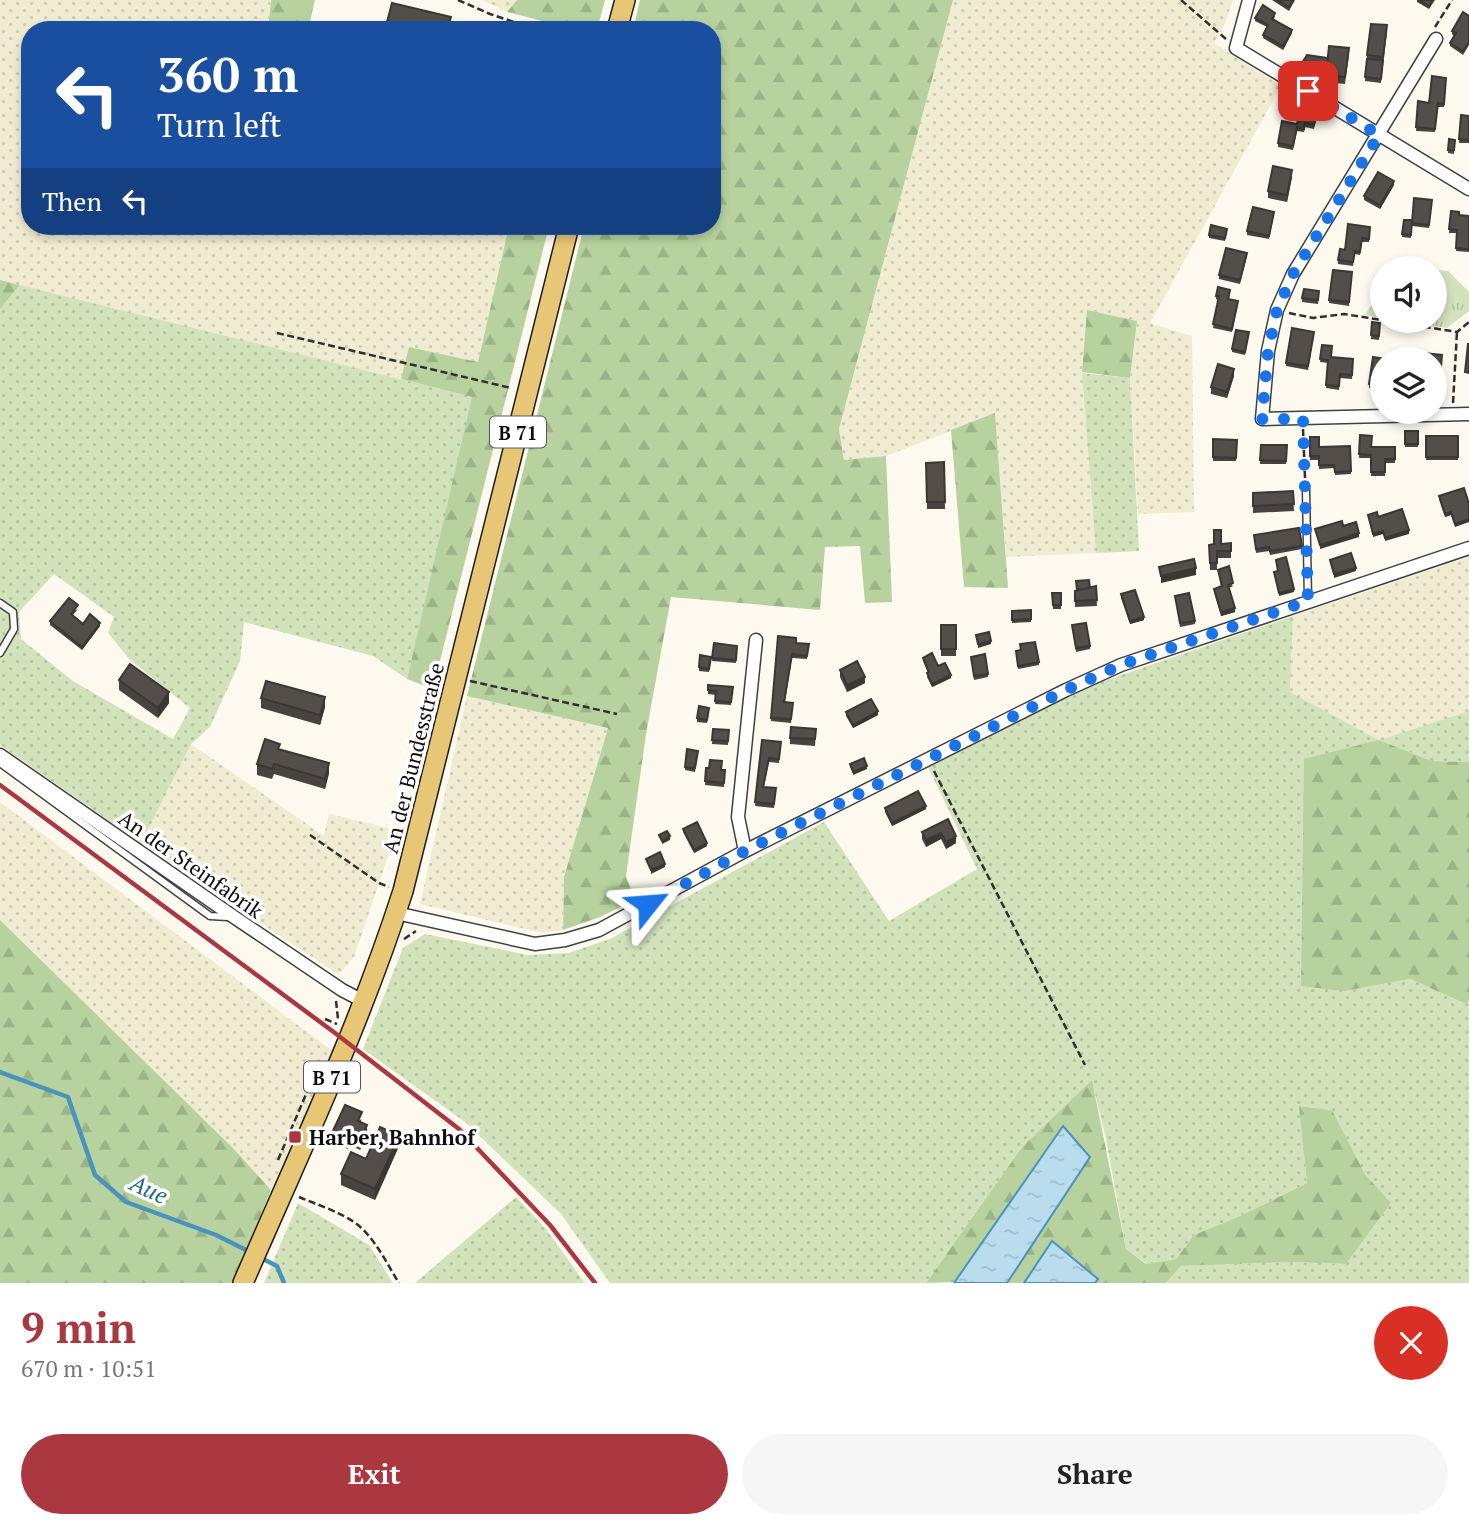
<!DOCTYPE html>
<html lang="en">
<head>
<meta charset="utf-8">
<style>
	body { margin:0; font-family:"PT Serif",serif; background:#f6f6f6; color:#222; height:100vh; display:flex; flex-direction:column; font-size:26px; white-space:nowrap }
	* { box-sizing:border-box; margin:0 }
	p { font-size:23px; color:#767676 }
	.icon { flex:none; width:38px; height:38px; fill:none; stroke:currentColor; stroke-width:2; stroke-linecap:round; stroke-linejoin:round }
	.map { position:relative; height:1283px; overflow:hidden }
	.drawer { display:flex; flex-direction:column; background:#fff; flex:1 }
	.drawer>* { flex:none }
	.hud { position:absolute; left:21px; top:21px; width:700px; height:214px; border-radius:28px; box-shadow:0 4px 10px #0003; background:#1a4fa0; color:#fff; overflow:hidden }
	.tools { position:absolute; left:1370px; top:256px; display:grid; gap:14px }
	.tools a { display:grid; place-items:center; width:77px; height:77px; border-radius:50%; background:#fff; box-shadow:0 4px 10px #0003; font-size:35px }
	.pin { position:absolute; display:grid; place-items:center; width:60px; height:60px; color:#fff; margin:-30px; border-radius:14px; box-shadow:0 4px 10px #0006 }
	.me { position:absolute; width:77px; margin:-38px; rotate:62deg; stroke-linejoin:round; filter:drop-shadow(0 0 5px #0008) }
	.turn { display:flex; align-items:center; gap:24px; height:147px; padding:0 21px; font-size:32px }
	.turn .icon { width:91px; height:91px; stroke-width:2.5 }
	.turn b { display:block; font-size:49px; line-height:60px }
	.then { display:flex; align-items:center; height:66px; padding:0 21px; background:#0003; gap:14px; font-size:26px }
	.round { display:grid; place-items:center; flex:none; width:74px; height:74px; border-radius:37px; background:#f6f6f6 }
	.overview { display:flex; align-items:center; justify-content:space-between; height:119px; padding:0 21px }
	h1 { font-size:42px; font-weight:700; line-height:52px; color:#ab3741 }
	.primary-button { display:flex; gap:14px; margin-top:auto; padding:14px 21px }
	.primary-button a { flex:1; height:80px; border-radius:42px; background:#ab3741; color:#fff; font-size:28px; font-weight:700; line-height:80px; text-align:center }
	.primary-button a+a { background:#f6f6f6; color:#222 }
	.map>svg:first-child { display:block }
	.farmland { fill:url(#farmland-dots) }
	.grass { fill:url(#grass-dots); fill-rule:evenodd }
	.forest { fill:url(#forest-firs) }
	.park { fill:url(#park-tufts) }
	.water { fill:url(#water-ripples); stroke:#4a93bc; stroke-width:2 }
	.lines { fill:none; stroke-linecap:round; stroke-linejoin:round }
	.stream { stroke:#4a93bc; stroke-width:4.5 }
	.lane-casing { stroke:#404040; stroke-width:9 }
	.street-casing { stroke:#404040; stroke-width:15 }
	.primary-casing { stroke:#1e1e1e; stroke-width:22 }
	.path { stroke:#2f2f2f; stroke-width:2.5; stroke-dasharray:7 3.5; stroke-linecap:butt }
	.lane { stroke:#fff; stroke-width:6 }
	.street { stroke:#fff; stroke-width:12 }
	.primary { stroke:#e7c675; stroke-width:19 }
	.rail { stroke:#ab3741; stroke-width:4.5 }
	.wall { fill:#484340 }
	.shaded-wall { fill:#3b3734 }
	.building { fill:#544e4b; stroke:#3b3734; stroke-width:2 }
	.route { stroke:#1a73e8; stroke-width:12; stroke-dasharray:0 21.6 }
	.poi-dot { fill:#ab3741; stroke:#fff; stroke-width:2.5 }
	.labels { text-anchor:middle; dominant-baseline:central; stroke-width:7; stroke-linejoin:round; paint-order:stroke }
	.shield { fill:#fff; stroke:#565656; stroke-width:2 }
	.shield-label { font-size:19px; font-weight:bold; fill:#0d0d0d }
	.street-label { font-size:21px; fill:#0d0d0d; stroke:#fff }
	.poi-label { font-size:21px; font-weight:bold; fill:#0d0d0d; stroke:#fff; text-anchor:start }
	.water-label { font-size:23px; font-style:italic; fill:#26658f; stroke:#fff }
</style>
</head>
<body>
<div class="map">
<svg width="1469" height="1283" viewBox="0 0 1469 1283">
	<defs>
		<pattern id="farmland-dots" width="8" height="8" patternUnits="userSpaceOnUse" patternTransform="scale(1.75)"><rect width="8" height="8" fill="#f0ecd2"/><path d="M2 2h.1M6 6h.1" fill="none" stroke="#cdc9b3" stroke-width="1.8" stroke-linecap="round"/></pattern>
		<pattern id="grass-dots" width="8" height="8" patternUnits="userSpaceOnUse" patternTransform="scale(1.75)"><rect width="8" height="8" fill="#d2e3bc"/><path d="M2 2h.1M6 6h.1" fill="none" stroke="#b3c2a0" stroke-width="1.8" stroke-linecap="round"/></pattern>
		<pattern id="forest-firs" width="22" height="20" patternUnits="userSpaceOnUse" patternTransform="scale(1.75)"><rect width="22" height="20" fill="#b7d29e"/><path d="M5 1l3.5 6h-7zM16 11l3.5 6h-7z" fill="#9cb387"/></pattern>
		<pattern id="park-tufts" width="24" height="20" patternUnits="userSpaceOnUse" patternTransform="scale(1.75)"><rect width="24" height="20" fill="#d2e3bc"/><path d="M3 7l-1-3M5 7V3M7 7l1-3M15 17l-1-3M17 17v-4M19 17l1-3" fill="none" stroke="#b3c2a0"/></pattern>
		<pattern id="water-ripples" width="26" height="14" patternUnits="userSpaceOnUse" patternTransform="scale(1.75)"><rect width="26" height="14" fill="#baddee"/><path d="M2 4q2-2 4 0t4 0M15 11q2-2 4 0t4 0" fill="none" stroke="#9fbccb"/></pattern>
	</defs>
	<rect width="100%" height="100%" fill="#fdf9ef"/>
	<!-- farmland -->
	<path class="farmland" d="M0,0H271L268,30H30V226H509L478,362L409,347L401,379L0,280Z
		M482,0H517L507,12Z
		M953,0H1233L1224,26L1214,43L1281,86L1150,323L1192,336L1194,512L1138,514L1130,378L1137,321L1087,311L1082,372L1096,553L1006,557L995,414L886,456L844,460L839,429Z
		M1469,557V711L1379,740L1290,692L1293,616Z
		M467,696L608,728L564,877L563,930L542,933L420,904Z
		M191,744L324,836L329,814L397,830L354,957L339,975L141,843Z
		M0,802L334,1052L271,1190L233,1148L0,920Z"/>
	<!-- grass -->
	<path class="grass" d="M20,285L473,397L407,679L373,656L244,622L240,661L210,727L191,744L141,843L0,745V309ZM54,574L114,617L108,633L130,660L190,708L173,739L73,681L21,639L19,612Z
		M1082,373L1130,378L1139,551L1096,553Z
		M1293,616L1290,692L1379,740L1469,711V762L1432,761L1379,740L1345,991L1410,979L1466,1004L1469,1000V1283H1166L1181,1266L1289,1262L1346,1264L1391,1203L1365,1174L1332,1110L1300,1106L1307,1183L1240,1216L1194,1235L1176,1259L1147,1264L1126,1249L1106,1139L1092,1081L1022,1147L926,1283H610L561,1214L465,1122L363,1049L403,948L425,934L528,955L568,953L610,939L824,822L889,921L977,869L928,767L1095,684Z
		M516,1197L546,1229L585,1283H415Z
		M298,1203L369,1245L393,1283H264Z"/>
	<!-- forest -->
	<path class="forest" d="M271,0H315L308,30H268Z
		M517,0H605L597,30H578L507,12Z
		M640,0H953L839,429L844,460L886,456L892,602L865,603L860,546L825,547L820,610L671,597L646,734L626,876L635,900L600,917L563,930L564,877L608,728L467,696L584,226H712V30H633Z
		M509,226H549L433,689L407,679L472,397L401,379L409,347L478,362Z
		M0,280L20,285L0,309Z
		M1087,310L1137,321L1130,378L1082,372Z
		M995,413L1008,588L964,587L951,430Z
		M1379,740L1432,761L1469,762V1000L1466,1004L1410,979L1345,991L1301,986L1304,759Z
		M0,920L233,1148L271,1190L233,1283H0Z
		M1092,1080L1126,1249L1146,1264L1176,1259L1194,1235L1240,1216L1307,1183L1299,1106L1332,1110L1365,1174L1391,1203L1346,1264L1289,1262L1181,1266L1166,1283H1095L1098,1280L1052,1242L1024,1283H1007L1090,1157L1063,1127L955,1282L926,1283L1022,1147Z"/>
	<!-- park -->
	<path class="park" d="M1435,270L1448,271L1469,292V311L1447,328L1398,320H1435Z
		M1382,289V318L1365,315Z"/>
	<!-- water -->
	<path class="water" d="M1063,1126L1090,1157L1007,1283H954Z
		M1052,1241L1098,1279L1095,1283H1024Z"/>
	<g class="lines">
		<!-- stream -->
		<path class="stream" d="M0,1072L68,1097L95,1175L126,1202L216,1235L252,1253
			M259,1257L277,1266L284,1283"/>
		<!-- lane casing -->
		<g class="lane-casing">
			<path id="lane" d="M1306,489L1308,601
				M0,603L13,612L14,629L0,653
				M0,763L210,916L228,917"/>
		</g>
		<!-- street casing -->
		<g class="street-casing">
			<path id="street" d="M1249,0L1236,48L1469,189
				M1436,39L1293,274L1277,310L1268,351L1262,419L1469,414
				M0,755L234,917L342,990L363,1001
				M745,851L738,817L756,640
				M396,913L535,944L565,940L599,930L745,851L1066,690L1121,665L1469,548"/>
		</g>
		<!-- primary casing -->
		<g class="primary-casing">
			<path id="primary" d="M617,30L625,0
				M243,1283C299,1154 360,1025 403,891L569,226"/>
		</g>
		<!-- path -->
		<path class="path" d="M458,0L490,14L538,30
			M1181,0L1226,39
			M1435,27L1452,0
			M1289,313L1313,318L1344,314L1457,332L1469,322
			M277,333L511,388
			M1453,403L1457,332
			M1303,429L1305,478
			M470,681L617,714
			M934,771L1085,1065
			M310,835L379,883L389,887
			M404,939L416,931
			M336,1001L338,1019
			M325,1019L337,1024
			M278,1160L307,1092
			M299,1197C318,1205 341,1212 358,1225C376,1240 387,1264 399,1283"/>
		<!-- lane -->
		<use href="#lane" class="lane"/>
		<!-- street -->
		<use href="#street" class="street"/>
		<!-- primary -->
		<use href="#primary" class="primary"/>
		<!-- rail -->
		<path class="rail" d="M0,785L335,1033L459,1129L550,1225L595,1283"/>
	</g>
	<!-- wall -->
	<path class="wall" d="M1272,0H1295L1289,11Z
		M1417,0H1435L1429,9L1417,2Z
		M1275,16L1274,19L1292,33L1283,50L1263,38V35L1267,27L1255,21V18Z
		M1469,16V45L1463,55L1450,46V43L1454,36L1452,34V31Z
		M387,22L451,27L450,30H387Z
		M1387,32L1381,83L1365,81L1367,55Z
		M1349,55L1345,84L1326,82L1327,68L1323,84L1309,82V73L1299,71V68L1328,58Z
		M1446,78L1444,107H1438L1435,132L1416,131L1418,101L1429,103Z
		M1461,115L1469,116V143H1459Z
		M1317,116L1314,129L1305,127L1304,132L1297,131L1293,150L1278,147V143L1297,124L1307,117Z
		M1449,139L1455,140L1454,154L1448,153Z
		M1292,177L1287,202L1268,198V191Z
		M1394,185L1380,209L1364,200V196Z
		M1432,200L1429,228L1412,226V224L1411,238L1402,237L1404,220H1412Z
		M1451,211L1459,215L1469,216V252L1456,251L1457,233H1449Z
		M1274,215L1269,239L1247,235V231Z
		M1370,231L1369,242H1362L1360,255L1355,254L1353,266L1338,264V260L1345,250Z
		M1227,232L1225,241L1209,238V235Z
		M1247,256L1240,284L1219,279V275Z
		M1333,270L1352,272L1349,306L1329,303Z
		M1230,293L1229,299L1238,304L1232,332L1213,328L1218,300L1216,299V296Z
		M1319,294L1318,304L1302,302V298Z
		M1372,322L1380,323L1379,340L1371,339Z
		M1249,335L1245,355L1232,352V349Z
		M1314,335L1308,370L1286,366V363Z
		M1322,345L1331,357L1353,359L1352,379L1340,378L1339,390L1326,388L1328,363L1320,362Z
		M1382,359V389L1369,388V384Z
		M1234,376L1227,398L1211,394V387Z
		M1405,431H1418V447H1405Z
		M1360,435L1371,447H1395V463H1385V476H1371V458H1359Z
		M1426,436H1458V460H1426Z
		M1310,437L1319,447L1350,446L1351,474L1335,475L1334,468L1319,469V460H1310Z
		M1213,439L1237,440L1236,461H1213Z
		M1261,445H1287L1286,464H1260Z
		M944,462L945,509H927L926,463Z
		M1293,491L1294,511L1253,513V493Z
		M1439,496L1469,504L1455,527L1451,515L1445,517L1439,499Z
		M1254,535L1302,546V549L1270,555L1269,551L1256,553Z
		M1231,543V558H1217V570H1210L1209,545Z
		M1218,570L1233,586L1229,588L1235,612L1221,616L1214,592V589L1221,587Z
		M1096,586L1097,606L1075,607V591Z
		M1052,593H1061V609H1053Z
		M1121,594L1144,620L1130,624L1121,598Z
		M1175,596L1195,621V624L1180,627Z
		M78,609L73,615L83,624L100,626L82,650L50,625V621Z
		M1031,610V622L1012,623V611Z
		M941,625H956V656H941Z
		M1072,625L1090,646V649L1076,652Z
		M778,636L796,643L809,644L807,659L792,658L785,702L793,703L791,723L771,721Z
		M714,643L737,646L736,663L712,661Z
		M1020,644L1039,662V665L1018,669L1016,651L1021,650Z
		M711,657L709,672L699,671V667Z
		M971,657L988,674V677L974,680Z
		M923,658L938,666L951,678L932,687L927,677L928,673L923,661Z
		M840,670L865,683L847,692L840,677Z
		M119,680L169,703L158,718L119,690Z
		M708,685L733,687L731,705L715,704L716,695L708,694Z
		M261,698L325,707L320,725L261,708Z
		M709,711L707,723L697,722V718Z
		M846,712L878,715L853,728L846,716Z
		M713,729L729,730L728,745L712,744Z
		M816,729L815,746L790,744V738Z
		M762,740L781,742L779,763L769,762L764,787L776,788L774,808L755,806Z
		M280,749L329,773L325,789L274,774L272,779L257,775V764Z
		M698,751L695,772L685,770V767Z
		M706,768L725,770L724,787L705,785Z
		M885,808L926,809L892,826L885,812Z
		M948,819L956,843L946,849L941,839L926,847L922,839V832Z
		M683,829L707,846L694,853L683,832Z
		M362,1119L360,1122L367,1132L360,1150L350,1145L348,1149L331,1142V1135Z
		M399,1146L375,1200L341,1185V1174Z"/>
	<!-- shaded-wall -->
	<path class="shaded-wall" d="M1292,30V33L1283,50V46Z
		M1292,170V177L1287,202V195Z
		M1394,181V185L1380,209V205Z
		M1234,369V376L1227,398V392Z
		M1451,512V515L1445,517V514Z
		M1469,519V522L1455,527V524Z
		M1409,530V534L1385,541V538Z
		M1383,531V534L1373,537V534Z
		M1359,533V537L1320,549V545Z
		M1196,568V575L1161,583V576Z
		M1356,568V571L1334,578V574Z
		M1294,589V592L1279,596V593Z
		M1235,608V612L1221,616V612Z
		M1144,617V620L1130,624V621Z
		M100,623V626L82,650V647Z
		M991,641V644L978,648V644Z
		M951,675V678L932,687V684Z
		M865,677V683L847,692V685Z
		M169,692V703L158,718V708Z
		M325,697V707L320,725V715Z
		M878,711V715L853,728V725Z
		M329,763V773L325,789V779Z
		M867,766V769L853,775V772Z
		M926,806V809L892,826V823Z
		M941,833V839L926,847V840Z
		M670,836V840L662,844V841Z
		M956,836V843L946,849V842Z
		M707,843V846L694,853V850Z
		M665,864V867L651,874V870Z
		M367,1125V1132L360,1150V1143Z
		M399,1136V1146L375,1200V1189Z"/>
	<!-- building -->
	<path class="building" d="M1277,0H1293L1289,7Z
		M1419,0H1433L1429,6Z
		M392,3L451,17L447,30H422L387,22Z
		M1263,5L1275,13L1272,19L1292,30L1283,46L1263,35L1268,25L1255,18Z
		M1463,12L1469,16V42L1463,51L1450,43L1456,33L1452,31Z
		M1371,24L1387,25L1383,57L1367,55Z
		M1329,46L1349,48L1345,77L1326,75Z
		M1307,55L1328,58L1323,80L1309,79L1310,69L1299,68Z
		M1367,59L1383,60L1381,79L1365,77Z
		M1432,76L1446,78L1444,104L1438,103L1435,129L1416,127L1418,101L1429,103Z
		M1308,110L1317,112L1314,125L1305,123L1304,129L1297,127L1293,146L1278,143L1282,121L1297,124L1299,115L1307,117Z
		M1461,115L1469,116V140L1459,139Z
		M1449,139L1455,140L1454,150H1448Z
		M1273,166L1292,170L1287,195L1268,191Z
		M1378,172L1394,181L1380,205L1364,196Z
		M1414,198L1432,200L1429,225L1412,223Z
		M1253,207L1274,212L1269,236L1247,231Z
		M1451,211L1459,212V215L1469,216V249L1456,248L1457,230L1449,229Z
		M1404,220H1412L1411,235L1402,234Z
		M1348,224L1370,227L1369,239L1362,238L1360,252L1355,251L1353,262L1338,260L1340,249L1345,250Z
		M1211,225L1227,229L1225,238L1209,235Z
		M1226,248L1247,253L1240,280L1219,275Z
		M1333,270L1352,272L1349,302L1329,300Z
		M1218,287L1230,290L1228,299L1238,301L1232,329L1213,324L1219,296H1216Z
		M1304,289L1319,291L1318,300L1302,298Z
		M1372,322L1380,323L1379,336L1371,335Z
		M1292,328L1314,332L1308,366L1286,363Z
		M1236,330L1249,332L1245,352L1232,349Z
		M1468,344H1469V373L1465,372Z
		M1322,345L1332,346L1331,357L1353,359L1352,375L1340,374L1339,386L1326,385L1328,360L1320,359Z
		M1413,352L1442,355L1440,379H1435V359H1412Z
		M1373,357L1386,359H1382V386L1369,384Z
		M1218,364L1234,369L1227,392L1211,387Z
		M1405,431H1418V444H1405Z
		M1360,435L1372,436L1371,447H1395V459H1385V472H1371V455L1359,454Z
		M1426,436H1458V457H1426Z
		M1310,437H1319V447L1350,446L1351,471L1335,472L1334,465H1319V456H1310Z
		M1213,439L1237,440L1236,458L1213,457Z
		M1261,445H1287L1286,461L1260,460Z
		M944,462L945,502H927L926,463Z
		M1464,488L1469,504V519L1455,524L1451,512L1445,514L1439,496Z
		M1293,491L1294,504L1253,506V493Z
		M1402,509L1409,530L1385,538L1383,531L1373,534L1368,515L1377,512L1378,517Z
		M1342,521L1343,526L1356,522L1359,533L1320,545L1315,529Z
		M1299,528L1302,546L1270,551L1269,547L1256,549L1254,535Z
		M1214,530H1221V544L1231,543V551H1217V563H1210L1209,545L1214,544Z
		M1351,553L1356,568L1334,574L1330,560Z
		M1286,557L1294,589L1279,593L1274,572L1278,571L1276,560Z
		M1194,559L1196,568L1161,576L1159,567Z
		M1229,566L1233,583L1228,585L1235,608L1221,612L1214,589L1222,586L1218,570Z
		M1089,580L1090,588L1077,590L1076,581Z
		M1096,586L1097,600L1075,601V591Z
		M1135,590L1144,617L1130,621L1121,594Z
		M1052,593H1061V605H1053Z
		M1189,593L1195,621L1180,623L1175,596Z
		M69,598L78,605L71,614L83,624L90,614L100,623L82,647L50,621Z
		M1031,610V619L1012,620V611Z
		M1086,623L1090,646L1076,648L1072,625Z
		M941,625H956V649H941Z
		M989,632L991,641L978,644L976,635Z
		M778,636L796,638V643L809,644L807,656L792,654L784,702L793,703L791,719L771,718Z
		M1035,642L1039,662L1018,666L1016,651L1021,650L1020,644Z
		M714,643L737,646L736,660L712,658Z
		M932,653L938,666L945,663L951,675L932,684L927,673L929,672L923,658Z
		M985,654L988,674L974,676L971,657Z
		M700,655L711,657L709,669L699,667Z
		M857,661L865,677L847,685L840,670Z
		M130,664L169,692L158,708L119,680Z
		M266,681L325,697L320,715L261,698Z
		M708,685L733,687L731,702L715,701L716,691L708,690Z
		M871,699L878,711L853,725L846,712Z
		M699,706L709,708L707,720L697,718Z
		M791,727L816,729L815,739L790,738Z
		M713,729L729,730L728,741L712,740Z
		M265,739L280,744L278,749L329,763L325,779L274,764L272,769L257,764Z
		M762,740L781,742L779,759L769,758L763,787L776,788L774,804L755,802Z
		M687,749L698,751L695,768L685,767Z
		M864,758L867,766L853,772L850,764Z
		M710,760L722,761L721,770H725L724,783L705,781L706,768H709Z
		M918,791L926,806L892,823L885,808Z
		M948,819L956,836L946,842L941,833L926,840L922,832Z
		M697,822L707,843L694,850L683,829Z
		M667,831L670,836L662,841L659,835Z
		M660,852L665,864L651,870L646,859Z
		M345,1105L362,1112L358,1121L367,1125L360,1143L350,1138L348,1142L331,1135Z
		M380,1127L399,1136L375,1189L341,1174L351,1152L366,1159Z"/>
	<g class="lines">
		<!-- route -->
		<path class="route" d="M648,904L745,851L1066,690L1121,665L1308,601L1303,419H1262L1268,351L1277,310L1293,274L1379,135L1308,91"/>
	</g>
	<!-- markers -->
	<rect class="poi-dot" x="288" y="1130" width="14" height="14" rx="3.5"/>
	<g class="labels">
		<!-- shield labels -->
		<g class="shield">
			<rect x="490" y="416.5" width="56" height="31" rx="5"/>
			<rect x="304" y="1061.5" width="56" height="31" rx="5"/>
		</g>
		<g class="shield-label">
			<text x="518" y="432">B 71</text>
			<text x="332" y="1077">B 71</text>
		</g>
		<!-- street labels -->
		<g class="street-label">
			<text transform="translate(413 758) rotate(-76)">An der Bundesstraße</text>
			<text transform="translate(191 864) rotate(35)">An der Steinfabrik</text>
		</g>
		<!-- poi labels -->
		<g class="poi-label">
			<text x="309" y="1137">Harber, Bahnhof</text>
		</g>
		<!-- water labels -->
		<g class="water-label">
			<text transform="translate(149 1189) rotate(25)">Aue</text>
		</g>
	</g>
</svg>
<div class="tools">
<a><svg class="icon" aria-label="sound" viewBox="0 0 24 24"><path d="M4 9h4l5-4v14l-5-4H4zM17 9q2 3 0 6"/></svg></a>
<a><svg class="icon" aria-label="layers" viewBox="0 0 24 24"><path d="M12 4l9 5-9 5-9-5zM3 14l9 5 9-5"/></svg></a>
</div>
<div class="pin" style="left:1308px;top:91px;background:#d93025"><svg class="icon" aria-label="arrive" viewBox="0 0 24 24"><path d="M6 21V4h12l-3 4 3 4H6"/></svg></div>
<svg class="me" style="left:648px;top:904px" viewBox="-20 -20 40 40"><path d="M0-17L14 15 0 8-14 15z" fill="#1a73e8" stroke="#fff" stroke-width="4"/></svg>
<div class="hud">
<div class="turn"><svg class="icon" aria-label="left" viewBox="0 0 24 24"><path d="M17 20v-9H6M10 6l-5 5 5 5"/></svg><div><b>360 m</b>Turn left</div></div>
<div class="then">Then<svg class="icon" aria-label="left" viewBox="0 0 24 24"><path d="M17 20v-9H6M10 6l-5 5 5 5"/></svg></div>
</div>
</div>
<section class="drawer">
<div class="overview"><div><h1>9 min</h1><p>670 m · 10:51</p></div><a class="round" style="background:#d93025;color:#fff"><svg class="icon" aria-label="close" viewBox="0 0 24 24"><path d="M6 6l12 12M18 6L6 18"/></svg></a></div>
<div class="primary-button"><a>Exit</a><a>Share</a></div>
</section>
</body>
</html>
